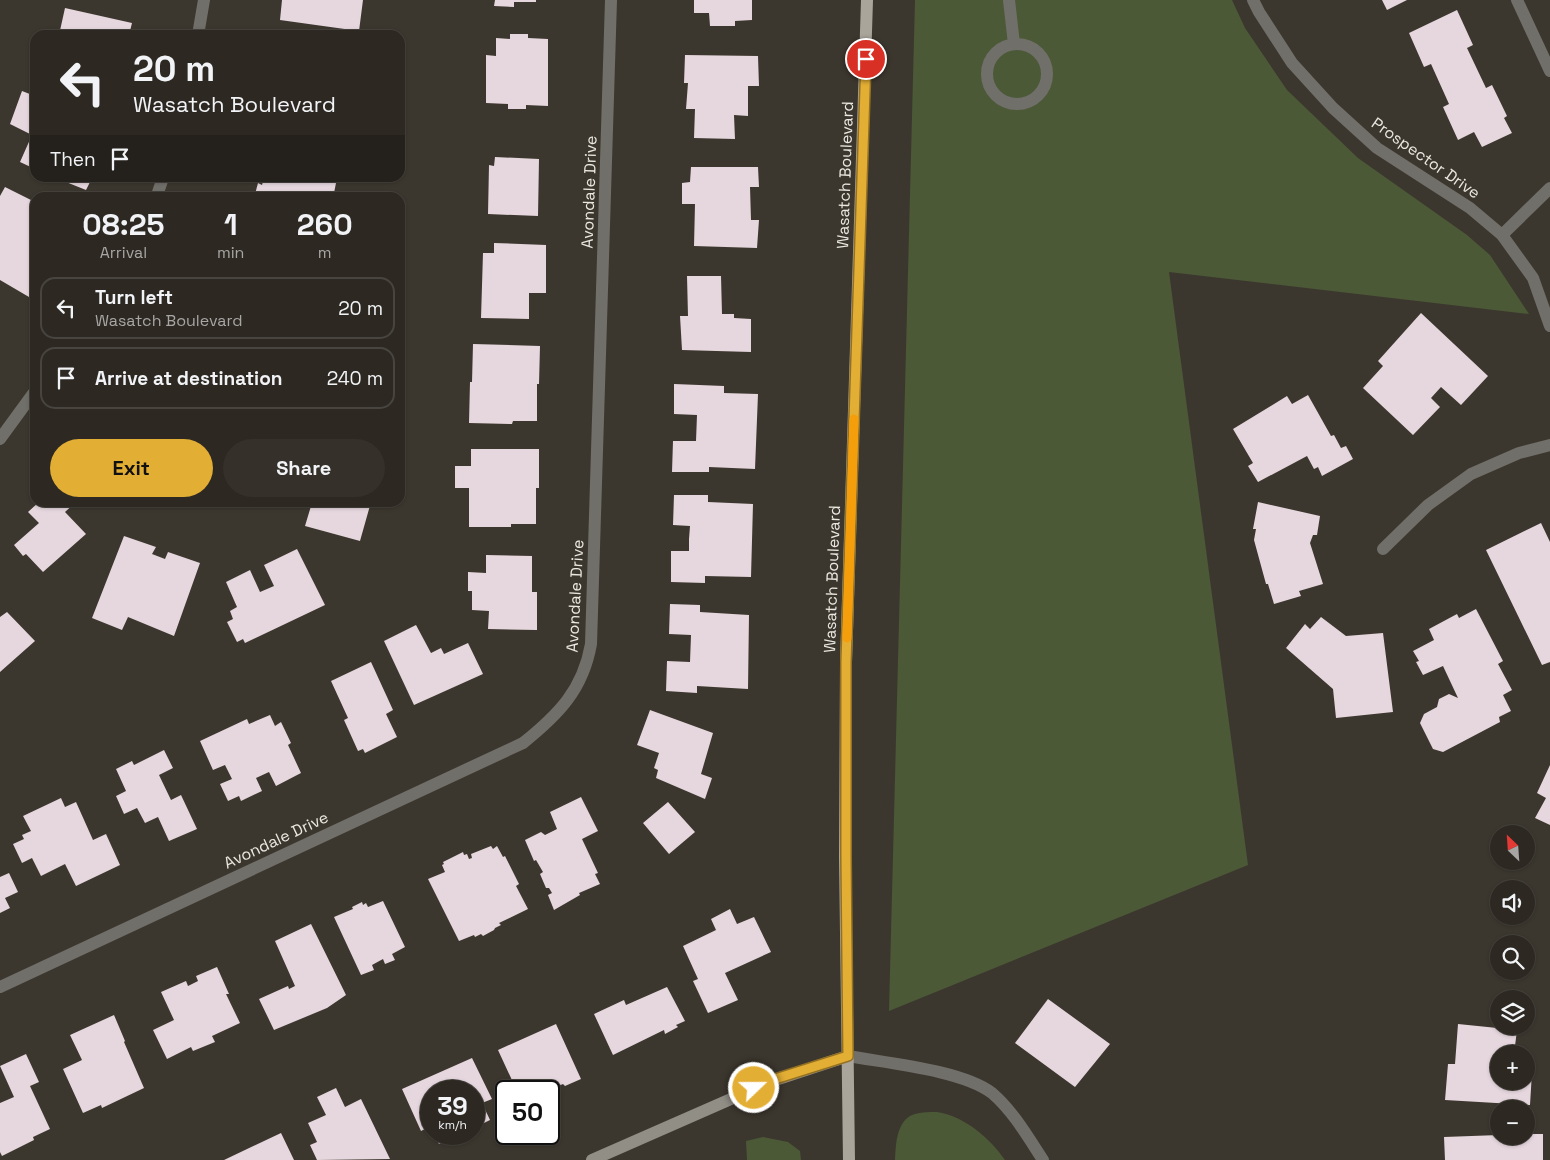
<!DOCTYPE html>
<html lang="en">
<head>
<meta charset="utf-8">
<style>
	body { margin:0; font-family:"Space Grotesk",sans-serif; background:#35312a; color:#f1f3f6; height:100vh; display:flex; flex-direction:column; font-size:19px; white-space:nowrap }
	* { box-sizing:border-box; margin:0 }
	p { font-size:16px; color:#a7a6a5 }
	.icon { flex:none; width:28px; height:28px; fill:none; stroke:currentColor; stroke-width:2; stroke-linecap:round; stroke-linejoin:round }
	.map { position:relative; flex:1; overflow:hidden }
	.sheet { position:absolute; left:30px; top:192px; width:375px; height:315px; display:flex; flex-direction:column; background:#2d2922; border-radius:15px; box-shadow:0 1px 4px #0004,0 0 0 1px #484540 }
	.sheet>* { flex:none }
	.guide { position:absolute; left:30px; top:30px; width:375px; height:152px; border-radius:15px; box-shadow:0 1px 4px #0004,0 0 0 1px #484540; background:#2d2922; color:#f1f3f6; overflow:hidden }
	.needle { width:32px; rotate:335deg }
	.fabs { position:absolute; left:1490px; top:825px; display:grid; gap:10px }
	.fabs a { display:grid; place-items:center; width:45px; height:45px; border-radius:50%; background:#2d2922; box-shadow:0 1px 4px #0004,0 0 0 1px #484540; font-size:25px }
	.speed { position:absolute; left:420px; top:1080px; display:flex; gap:10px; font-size:25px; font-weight:700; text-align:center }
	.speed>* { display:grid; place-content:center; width:65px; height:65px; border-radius:50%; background:#2d2922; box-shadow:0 1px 4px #0004,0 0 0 1px #484540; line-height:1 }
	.speed small { font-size:12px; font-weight:400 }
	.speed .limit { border:2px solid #111; border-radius:8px; background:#fff; color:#111 }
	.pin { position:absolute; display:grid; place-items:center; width:42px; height:42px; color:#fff; margin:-21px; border:2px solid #fff; border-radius:50%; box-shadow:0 1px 5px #0007 }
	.me { position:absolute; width:55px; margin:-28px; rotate:68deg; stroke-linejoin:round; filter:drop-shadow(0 0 4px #0008) }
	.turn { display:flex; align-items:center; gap:18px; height:105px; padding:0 20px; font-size:22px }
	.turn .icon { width:65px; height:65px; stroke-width:2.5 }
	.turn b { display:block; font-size:35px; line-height:42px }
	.then { display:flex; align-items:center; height:48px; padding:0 20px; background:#0003; gap:10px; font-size:19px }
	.eta { display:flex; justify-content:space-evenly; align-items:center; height:85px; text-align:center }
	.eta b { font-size:30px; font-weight:700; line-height:35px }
	.cta { display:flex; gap:10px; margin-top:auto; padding:10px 20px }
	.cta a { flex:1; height:58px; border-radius:30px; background:#e3ae34; color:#111; font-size:20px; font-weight:700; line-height:58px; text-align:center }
	.cta a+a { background:#35312a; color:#f1f3f6 }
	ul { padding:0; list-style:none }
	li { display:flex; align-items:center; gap:15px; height:62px; margin:0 10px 8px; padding:0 10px; border:2px solid #484540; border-radius:15px }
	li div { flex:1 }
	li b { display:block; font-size:19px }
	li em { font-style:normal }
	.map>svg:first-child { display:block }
	.green { fill:#4b5937 }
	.building { fill:#e6d7de }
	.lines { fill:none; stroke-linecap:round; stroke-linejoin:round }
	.service { stroke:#716f6a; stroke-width:12 }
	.minor { stroke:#716f6a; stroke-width:12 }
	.secondary { stroke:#918e86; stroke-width:12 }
	.primary { stroke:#a9a59b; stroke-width:12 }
	.route-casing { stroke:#947122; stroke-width:12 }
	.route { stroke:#e3ae34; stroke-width:9 }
	.slow { stroke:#f59e0b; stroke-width:9 }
	.labels { text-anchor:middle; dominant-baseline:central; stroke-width:5; stroke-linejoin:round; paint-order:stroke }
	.street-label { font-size:16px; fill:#eae8e1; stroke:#3c372e }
</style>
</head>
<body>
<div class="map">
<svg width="1550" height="1160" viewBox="0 0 1550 1160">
	<rect width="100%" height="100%" fill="#3c372e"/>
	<!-- green -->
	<path class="green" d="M915,0H1232L1245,28L1287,90L1358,158L1467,235L1490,255L1529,314L1169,272L1248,865L889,1011Z
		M937,1112C964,1116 990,1138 1005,1160H895C896,1145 896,1125 910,1116C917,1112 929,1112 937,1112Z
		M763,1137L788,1142L800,1151L801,1160H747L746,1141Z"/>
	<!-- building -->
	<path class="building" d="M282,0H363L359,31L280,20Z
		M495,0H536V2H514V7L494,6Z
		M694,0H752V20L735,21V26H710L709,13H694Z
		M1382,0H1407L1387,10Z
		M65,8L132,23L129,35H59Z
		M1457,10L1473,45L1467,48L1486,88L1492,85L1507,116L1504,118L1512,133L1482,147L1474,132L1458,140L1443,107L1449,104L1431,64L1424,67L1409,33Z
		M510,34H528V38L548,39V106L526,105V109H508V104L486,103V55L496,56V38L510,39Z
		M685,55L758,56L759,86H748V116L734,115L735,139L694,138L695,109H686L688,83H684Z
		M22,91L35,96V169L20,162L32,135L10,124Z
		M495,157L539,159L538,216L488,214L489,165L494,166Z
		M691,167H758L759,187H750L751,220H759L757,248L694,246L695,204H682V183L690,182Z
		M56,178H92L86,190Z
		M264,178H314L336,183L333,198H254L258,183L262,185Z
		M5,187L35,202V287L29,297L0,280V196Z
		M494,243L546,245V293H529V319L481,318L483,253H494Z
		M687,276H721L722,314H734V318L751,319V352L682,350L680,316H688Z
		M1421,313L1488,376L1461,405L1441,387L1431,398L1440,407L1413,435L1363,388L1383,366L1378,361Z
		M473,344L540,346L539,384H537V421H513L512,424L469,423L470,382H472Z
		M674,384L724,386V393L758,394L755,469L709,467V472H672L673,441H696L697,415L674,414Z
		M1308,395L1331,436L1334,435L1341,448L1346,446L1353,459L1322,476L1318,467L1314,469L1307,456L1258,482L1248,466L1253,463L1233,429L1287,396L1292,404Z
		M471,449H539V488H536V524H511V527H469V488H455V466H471Z
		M674,495H708V502L753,504L751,577L705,576V583L671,582V551H689V539L690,526L673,525Z
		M39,502L42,506L46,502H76L65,512L86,534L43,572L26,554L23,556L14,545L39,523L28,512Z
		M80,502H92L85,508Z
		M308,502H371L360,541L305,526L311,506L307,505Z
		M1258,502L1320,516L1317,535H1313L1310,543L1323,584L1299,591L1301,596L1274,604L1268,584H1266L1254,540L1256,529H1253Z
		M1541,523L1550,542V662L1542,665L1486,550Z
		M124,536L156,547L152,554L165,559L168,552L200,563L174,636L128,617L122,630L92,618Z
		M297,549L325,605L245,643L243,639L237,642L227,622L233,619L230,611L237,607L226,582L250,570L260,592L274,586L264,565Z
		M486,555L532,556V592H537V630L488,629L489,611L472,610V591H468V572L486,573Z
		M670,604L700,605V612L749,615L748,689L697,686V693L666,691L667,661L690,662L691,635L669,634Z
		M1476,609L1503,661L1498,664L1512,690L1503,695L1511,711L1499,717L1500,722L1443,752L1433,749L1420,723L1424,714L1437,707L1439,699L1449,694L1458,698L1443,666L1423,675L1416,662L1419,661L1413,651L1434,640L1429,629L1457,614L1459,618Z
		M7,612L35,641L0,672V617Z
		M1321,617L1346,636L1383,633L1393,712L1336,718L1333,689L1286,648L1305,624L1310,629Z
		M416,625L431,653L441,648L444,654L468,643L483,674L414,705L384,641Z
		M371,662L393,710L386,714L397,737L365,753L363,749L358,751L344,720L348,718L331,681Z
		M650,710L713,733L701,774L712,778L705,799L656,778L658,770L654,768L659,753L637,745Z
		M270,715L275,726L281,722L291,743L288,745L301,773L276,786L269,772L256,778L262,791L241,801L239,796L228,801L220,784L232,779L225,765L213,770L200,741L247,719L249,724Z
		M164,750L173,768L159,775L171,800L181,795L197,829L169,841L158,817L145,823L137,808L124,814L116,796L126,791L116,769L132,761L134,765Z
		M1550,765V825L1535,818L1546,798L1537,793Z
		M581,797L598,831L582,839L598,873L595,874L600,884L579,893L580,895L554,910L548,895L552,893L549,888H546L540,874L543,872L536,860L534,861L525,840L541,832L545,835L557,829L550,812Z
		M61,798L65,807L76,802L93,840L106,834L120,865L76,886L65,864L41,876L32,858L22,863L13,844L24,839L22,835L31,831L23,816Z
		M668,802L695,832L669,854L643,823Z
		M491,846L493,849L497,846L503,857L505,856L519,884L516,886L528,909L499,923L501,925L495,928L494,930L483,936L481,934L475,937L474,935L459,941L428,879L445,872L442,865L444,864L443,862L463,852L464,855L467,854L469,859L472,858L471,854Z
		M9,873L18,892L5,898L10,908L0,913V877Z
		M383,901L405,947L392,954L395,960L385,964L383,959L372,965L374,970L361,975L334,917L353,909L352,907L362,902L363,905L366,903L368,907Z
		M730,909L737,924L754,917L771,952L725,973L738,1000L708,1013L693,981L698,979L683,946L716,930L711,919Z
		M311,924L346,995L327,1008L274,1030L259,999L288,986L289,989L295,986L275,941Z
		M217,967L229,994H226L240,1023L212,1036L215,1042L193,1051L191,1047L167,1059L153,1030L174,1020L161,992L186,981L188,986L198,981L196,976Z
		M667,987L685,1021L676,1025L678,1027L665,1034L664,1030L613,1055L594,1014L624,1000L626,1005Z
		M1048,999L1110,1044L1075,1087L1015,1043Z
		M114,1015L125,1041L124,1042L144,1088L102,1108L101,1105L83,1113L63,1069L82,1060L70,1035Z
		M556,1024L581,1079L565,1086L563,1084L547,1091H517L498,1050Z
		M1458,1024L1517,1030L1514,1054H1499V1081H1526V1072H1532L1530,1105L1445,1100L1448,1064H1455Z
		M26,1054L39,1082L30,1086L50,1129L33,1137L34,1140L2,1156L0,1152V1103L14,1097L0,1066Z
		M472,1058L492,1099L482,1103L490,1120L474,1128V1091H431V1126L421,1131L402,1089Z
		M336,1088L345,1107L361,1099L390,1159L317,1160L310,1145L317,1142L308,1123L326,1115L317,1097Z
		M281,1133L294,1160H224Z
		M434,1134H462L439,1144Z
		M1526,1134H1543V1160H1445L1444,1137L1499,1135V1136H1526Z"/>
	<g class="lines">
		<!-- service -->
		<path class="service" d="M1009,0L1014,44
			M987 74a30 30 0 1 1 60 0a30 30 0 1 1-60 0Z"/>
		<!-- minor -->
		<path class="minor" d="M1253,0L1259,12L1292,63L1333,108L1377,148L1470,208L1502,235L1533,278L1550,326
			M1517,0L1550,71
			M198,35L204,0
			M156,198L163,178
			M1502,235L1550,188
			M0,439L35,391
			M1383,549L1428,505L1471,474L1519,453L1550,445
			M0,987L523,743C558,715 583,690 591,644L611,0
			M848,1056C886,1063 962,1070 992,1093C1013,1111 1028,1137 1043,1160"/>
		<!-- secondary -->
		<path class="secondary" d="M592,1160L772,1081L848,1056"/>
		<!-- primary -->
		<path class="primary" d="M849,1160L845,857L846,662L867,0"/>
	</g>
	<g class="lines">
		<!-- route casing -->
		<g class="route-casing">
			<path id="route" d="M754,1088L772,1080L848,1056L846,857V662L866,59"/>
		</g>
		<!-- route -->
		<use href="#route" class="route"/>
		<!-- slow -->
		<path class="slow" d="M847,638L854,419"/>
	</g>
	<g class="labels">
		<!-- street labels -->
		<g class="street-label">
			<text transform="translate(1426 158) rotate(35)">Prospector Drive</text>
			<text transform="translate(845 175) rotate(-88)">Wasatch Boulevard</text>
			<text transform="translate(589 192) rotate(-88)">Avondale Drive</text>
			<text transform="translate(832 579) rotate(-88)">Wasatch Boulevard</text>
			<text transform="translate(575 596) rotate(-87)">Avondale Drive</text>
			<text transform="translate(276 840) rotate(-25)">Avondale Drive</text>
		</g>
	</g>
</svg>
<div class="fabs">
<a><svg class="needle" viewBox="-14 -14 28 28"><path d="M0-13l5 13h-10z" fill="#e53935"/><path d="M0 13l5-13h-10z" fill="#a7a6a5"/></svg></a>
<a><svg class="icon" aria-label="sound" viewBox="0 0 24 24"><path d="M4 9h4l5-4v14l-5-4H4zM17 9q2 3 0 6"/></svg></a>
<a><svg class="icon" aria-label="search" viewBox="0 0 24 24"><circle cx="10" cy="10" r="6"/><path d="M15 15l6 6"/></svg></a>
<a><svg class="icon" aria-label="layers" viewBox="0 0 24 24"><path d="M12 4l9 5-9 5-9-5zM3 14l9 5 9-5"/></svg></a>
<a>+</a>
<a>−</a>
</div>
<div class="speed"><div>39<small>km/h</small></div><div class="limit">50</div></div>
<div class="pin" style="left:866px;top:59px;background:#d93025"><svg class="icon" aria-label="arrive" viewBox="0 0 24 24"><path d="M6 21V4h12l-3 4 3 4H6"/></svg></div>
<svg class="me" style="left:754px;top:1088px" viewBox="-20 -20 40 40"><circle r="17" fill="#e3ae34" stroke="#fff" stroke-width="3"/><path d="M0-11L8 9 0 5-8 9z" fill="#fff"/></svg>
<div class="guide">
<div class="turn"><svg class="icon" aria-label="left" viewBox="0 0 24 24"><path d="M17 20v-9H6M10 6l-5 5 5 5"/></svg><div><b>20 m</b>Wasatch Boulevard</div></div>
<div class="then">Then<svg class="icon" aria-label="arrive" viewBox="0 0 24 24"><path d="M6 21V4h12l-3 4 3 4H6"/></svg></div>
</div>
<section class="sheet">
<div class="eta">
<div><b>08:25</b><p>Arrival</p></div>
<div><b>1</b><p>min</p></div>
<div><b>260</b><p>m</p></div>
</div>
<ul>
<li><svg class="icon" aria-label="left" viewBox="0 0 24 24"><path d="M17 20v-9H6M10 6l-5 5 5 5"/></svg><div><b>Turn left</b><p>Wasatch Boulevard</p></div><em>20 m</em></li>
<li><svg class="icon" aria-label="arrive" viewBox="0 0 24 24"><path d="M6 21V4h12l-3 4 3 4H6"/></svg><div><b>Arrive at destination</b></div><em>240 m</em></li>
</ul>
<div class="cta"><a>Exit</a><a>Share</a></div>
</section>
</div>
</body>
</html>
